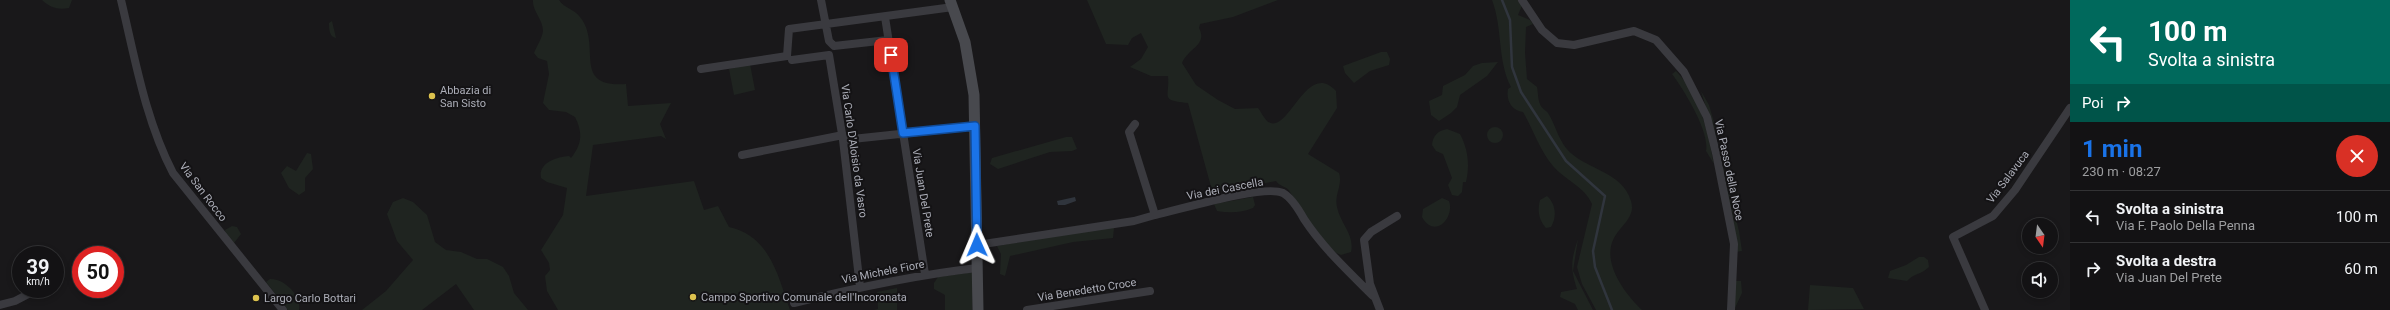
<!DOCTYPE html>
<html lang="it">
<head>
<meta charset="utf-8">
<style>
	body { margin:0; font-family:Roboto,sans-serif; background:#1c1b1d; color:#f1f3f6; height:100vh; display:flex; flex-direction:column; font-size:15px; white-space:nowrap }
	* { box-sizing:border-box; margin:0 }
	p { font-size:13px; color:#9d9ea0 }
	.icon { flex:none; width:22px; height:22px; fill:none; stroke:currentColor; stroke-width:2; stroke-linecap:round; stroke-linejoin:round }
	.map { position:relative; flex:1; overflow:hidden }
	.side { display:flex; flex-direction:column; background:#131214; width:320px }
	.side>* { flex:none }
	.banner { background:#00695c; color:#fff; overflow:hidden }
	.needle { width:26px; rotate:166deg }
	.buttons { position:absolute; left:2022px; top:218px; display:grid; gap:8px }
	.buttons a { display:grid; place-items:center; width:36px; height:36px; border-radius:50%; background:#131214; box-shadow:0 2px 6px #0003,0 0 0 1px #323234; font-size:20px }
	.speed { position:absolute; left:12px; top:246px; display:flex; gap:8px; font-size:20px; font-weight:700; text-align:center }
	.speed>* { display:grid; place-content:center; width:52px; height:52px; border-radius:50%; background:#131214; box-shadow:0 2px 6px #0003,0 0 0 1px #323234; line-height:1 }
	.speed small { font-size:10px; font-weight:400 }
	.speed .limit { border:6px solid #d22; background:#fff; color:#111 }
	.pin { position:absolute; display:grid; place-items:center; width:34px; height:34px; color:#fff; margin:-17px; border-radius:8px; box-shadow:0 2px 6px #0006 }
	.me { position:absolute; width:44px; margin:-22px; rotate:359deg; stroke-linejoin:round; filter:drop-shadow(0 0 3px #0008) }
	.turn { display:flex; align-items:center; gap:14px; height:84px; padding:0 12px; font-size:18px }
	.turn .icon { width:52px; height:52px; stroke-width:2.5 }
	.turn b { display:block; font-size:28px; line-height:34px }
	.then { display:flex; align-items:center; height:38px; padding:0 12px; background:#0003; gap:8px; font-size:15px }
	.round { display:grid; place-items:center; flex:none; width:42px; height:42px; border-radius:21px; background:#1c1b1d }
	.summary { display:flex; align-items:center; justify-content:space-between; height:68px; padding:0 12px }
	h1 { font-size:24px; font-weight:700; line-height:30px; color:#1a73e8 }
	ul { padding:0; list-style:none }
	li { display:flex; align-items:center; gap:12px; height:52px; padding:0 12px; border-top:1px solid #323234 }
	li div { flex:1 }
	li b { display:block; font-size:15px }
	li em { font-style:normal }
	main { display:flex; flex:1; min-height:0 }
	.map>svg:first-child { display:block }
	.green { fill:#1f2420 }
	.water { fill:#30353d }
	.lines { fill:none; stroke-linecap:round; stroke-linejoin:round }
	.stream { stroke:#30353d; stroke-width:2.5 }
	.minor { stroke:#3a3a3f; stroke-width:8 }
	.secondary { stroke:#48494e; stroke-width:11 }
	.route-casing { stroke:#114b97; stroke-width:10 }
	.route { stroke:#1a73e8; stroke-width:7 }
	.poi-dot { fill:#dcc24e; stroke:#141315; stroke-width:1.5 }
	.labels { text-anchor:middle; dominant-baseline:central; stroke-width:4; stroke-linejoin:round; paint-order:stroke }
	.poi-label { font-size:11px; fill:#acaeb8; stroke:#141315; text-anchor:start }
	.street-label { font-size:11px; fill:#acaeb8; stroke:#141315 }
</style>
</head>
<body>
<main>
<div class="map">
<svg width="2070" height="310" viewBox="0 0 2070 310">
	<rect width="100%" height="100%" fill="#19181a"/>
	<!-- green -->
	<path class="green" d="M42,0H72L69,8C58,10 51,8 42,0Z
		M533,0H559C564,8 574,9 580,17C603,45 570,88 626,84L628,106L671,103L660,124L666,139L661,136L593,145L586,196L694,181L704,210L718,206L729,227C770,236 778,276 790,310H558L547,291L545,276L550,270L549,263L541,250L563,215L567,188L547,182L541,178C538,163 556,157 569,156L571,158C582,144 583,133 575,117L566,112L549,110L543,103L549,74L547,61L538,58L534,53C537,46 542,38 543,31C543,19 532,11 533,0Z
		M1087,0H1278L1233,17L1200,24L1199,28C1208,45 1188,48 1182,63L1196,85L1218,100L1235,109L1258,108C1261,112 1264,118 1267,121C1288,138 1306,58 1336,91L1337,108L1308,154L1339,173C1343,185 1334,195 1337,207C1340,223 1355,235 1351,252L1341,255C1317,245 1304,213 1290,192C1287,186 1280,187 1276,181L1213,194L1188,103C1159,100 1170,98 1168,76H1151L1130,67L1141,59L1148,47L1141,33L1132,38L1128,45L1106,44Z
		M1492,0H1521L1523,3L1518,15L1530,20L1533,24L1526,27L1525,53L1527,79L1537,87C1538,92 1538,100 1540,104C1541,108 1546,110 1548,113C1555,124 1558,138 1566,148C1584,170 1622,170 1631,201C1636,217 1621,225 1614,238C1601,262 1625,294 1642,310H1596L1582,284L1577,267L1592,204C1585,187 1565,180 1553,166C1540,151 1533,129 1523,112C1511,110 1506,100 1508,89L1511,87C1497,60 1503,29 1492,0Z
		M332,21L336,38C329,37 329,28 329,23Z
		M1381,52H1387L1390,59L1389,65L1370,71L1354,83L1345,73L1343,66Z
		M1498,62L1487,76L1460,95L1457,107L1451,113L1439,121L1431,115L1429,101L1442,95L1443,86L1465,75L1473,66L1482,63Z
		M750,64L755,90L734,95L729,69Z
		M1676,71C1701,97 1707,130 1714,164L1706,151C1710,132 1684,90 1672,74Z
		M1701,91L1709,105L1718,136L1716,137L1739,231L1742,251L1735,252L1712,127Z
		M1487 135a8 8 0 1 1 16 0a8 8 0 1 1-16 0Z
		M1447,129L1460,134C1468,149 1470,165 1466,182H1463L1462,192L1458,196L1452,195L1448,185L1452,178L1443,154L1436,151L1432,145C1433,136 1437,131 1447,129Z
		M1066,137H1072L1077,149L1072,151L1050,152L998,169L990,164L992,158Z
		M307,153L311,154L313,169L305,178V191L299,195L289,188L281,173L287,166L296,171Z
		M1547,196C1556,204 1557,217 1551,227L1546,228C1539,220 1537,211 1540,200Z
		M1253,197L1255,205L1253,208C1241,213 1229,213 1217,211L1214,204Z
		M403,198L413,202L427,215L435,242L446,250L461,252L477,259H487L503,267L509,276L514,293L528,310H474L456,284L422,310H362L386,291L413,260L397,241L387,214L393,202Z
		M1442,198L1449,201C1455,217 1435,240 1422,217L1423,209Z
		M232,226L237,227L241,234L234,243L226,236L225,230Z
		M1112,226L1114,228L1113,238L1073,242L1010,256L1005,276L1000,274L1001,254L997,246Z
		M1578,239L1573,271L1593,310H1578L1575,304L1560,297L1561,292L1577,289C1570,268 1571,260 1578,239Z
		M1919,257H1924L1928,260L1929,267C1922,274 1913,274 1907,281L1888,278L1890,271L1906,265Z
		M973,272L972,310H945V295L934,289V283L938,277Z
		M270,279C284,278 302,296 299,310H288L266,282Z
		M1735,281H1741L1742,293L1734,310Z
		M1810,285L1853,288L1864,309L1808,310Z
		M897,288V310H874L878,309L877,292Z"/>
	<!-- water -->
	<path class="water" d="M1075,197L1076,201L1065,205H1058L1057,201Z"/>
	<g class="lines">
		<!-- stream -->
		<path class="stream" d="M1502,0L1510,20L1512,67L1521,92L1566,161L1605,196L1593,251L1595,267L1612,310"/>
		<!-- minor -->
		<path class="minor" d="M121,0C135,58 145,119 173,173L283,310
			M821,0L829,41L834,46L888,40
			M1522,0L1542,30L1557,43L1574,45L1634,31L1656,40L1684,72L1707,117L1716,153L1734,244L1731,310
			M885,17L925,274
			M792,60L829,55L843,140L860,287
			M701,69L787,56L789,29L953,7
			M843,140L975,126
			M742,155L843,135
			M1155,215C1179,210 1263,184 1283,193C1292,198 1299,210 1304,219C1323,248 1348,271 1373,296
			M977,245L1134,221L1155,215L1129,132L1135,124
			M794,303C855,288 915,275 977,268
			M0,305L15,301L36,290
			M1027,310L1150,291
			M1380,310L1370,284L1364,240L1371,232L1397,216
			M1985,310L1953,237L1993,216L2015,190L2070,108"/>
		<!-- secondary -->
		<path class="secondary" d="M950,0L965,42L974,95L978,310"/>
	</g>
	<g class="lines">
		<!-- route casing -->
		<g class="route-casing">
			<path id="route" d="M891,55L903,133L975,126L977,245"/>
		</g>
		<!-- route -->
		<use href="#route" class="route"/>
	</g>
	<!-- markers -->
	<g class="poi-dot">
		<circle cx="432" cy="96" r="4"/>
		<circle cx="693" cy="297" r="4"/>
		<circle cx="256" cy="298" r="4"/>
	</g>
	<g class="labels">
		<!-- poi labels -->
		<g class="poi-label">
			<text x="440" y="90">Abbazia di<tspan x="440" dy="13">San Sisto</tspan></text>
			<text x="701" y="297">Campo Sportivo Comunale dell'Incoronata</text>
			<text x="264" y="298">Largo Carlo Bottari</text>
		</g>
		<!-- street labels -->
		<g class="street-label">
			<text transform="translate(854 151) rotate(82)">Via Carlo D'Aloisio da Vasro</text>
			<text transform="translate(1729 170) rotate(78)">Via Passo della Noce</text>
			<text transform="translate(2008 177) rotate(-53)">Via Salavuca</text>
			<text transform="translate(1225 189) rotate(-11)">Via dei Cascella</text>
			<text transform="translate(203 192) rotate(53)">Via San Rocco</text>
			<text transform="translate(923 193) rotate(81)">Via Juan Del Prete</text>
			<text transform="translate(883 272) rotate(-11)">Via Michele Fiore</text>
			<text transform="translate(1087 290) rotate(-9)">Via Benedetto Croce</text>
		</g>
	</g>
</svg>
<div class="buttons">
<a><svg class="needle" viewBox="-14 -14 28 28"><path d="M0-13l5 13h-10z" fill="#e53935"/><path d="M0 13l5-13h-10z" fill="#9d9ea0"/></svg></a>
<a><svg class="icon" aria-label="sound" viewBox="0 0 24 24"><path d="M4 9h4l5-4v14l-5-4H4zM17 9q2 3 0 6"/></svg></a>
</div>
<div class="speed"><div>39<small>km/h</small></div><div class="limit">50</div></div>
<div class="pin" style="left:891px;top:55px;background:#d93025"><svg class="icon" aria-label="arrive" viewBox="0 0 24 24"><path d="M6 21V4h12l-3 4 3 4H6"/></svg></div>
<svg class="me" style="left:977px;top:245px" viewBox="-20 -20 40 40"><path d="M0-17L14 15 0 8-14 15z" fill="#1a73e8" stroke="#fff" stroke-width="4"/></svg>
</div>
<section class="side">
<div class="banner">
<div class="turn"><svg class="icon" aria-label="left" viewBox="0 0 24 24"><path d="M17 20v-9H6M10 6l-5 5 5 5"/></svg><div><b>100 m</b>Svolta a sinistra</div></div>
<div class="then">Poi<svg class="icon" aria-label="right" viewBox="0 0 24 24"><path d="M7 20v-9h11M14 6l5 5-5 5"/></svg></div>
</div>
<div class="summary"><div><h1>1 min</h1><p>230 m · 08:27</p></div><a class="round" style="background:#d93025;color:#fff"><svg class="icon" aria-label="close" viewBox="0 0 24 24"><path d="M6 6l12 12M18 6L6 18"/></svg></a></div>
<ul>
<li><svg class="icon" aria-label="left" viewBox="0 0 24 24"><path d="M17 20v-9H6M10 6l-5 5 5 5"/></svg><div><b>Svolta a sinistra</b><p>Via F. Paolo Della Penna</p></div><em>100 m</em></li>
<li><svg class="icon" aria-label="right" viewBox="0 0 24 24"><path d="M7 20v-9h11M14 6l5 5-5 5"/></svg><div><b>Svolta a destra</b><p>Via Juan Del Prete</p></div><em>60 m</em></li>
</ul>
</section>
</main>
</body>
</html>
